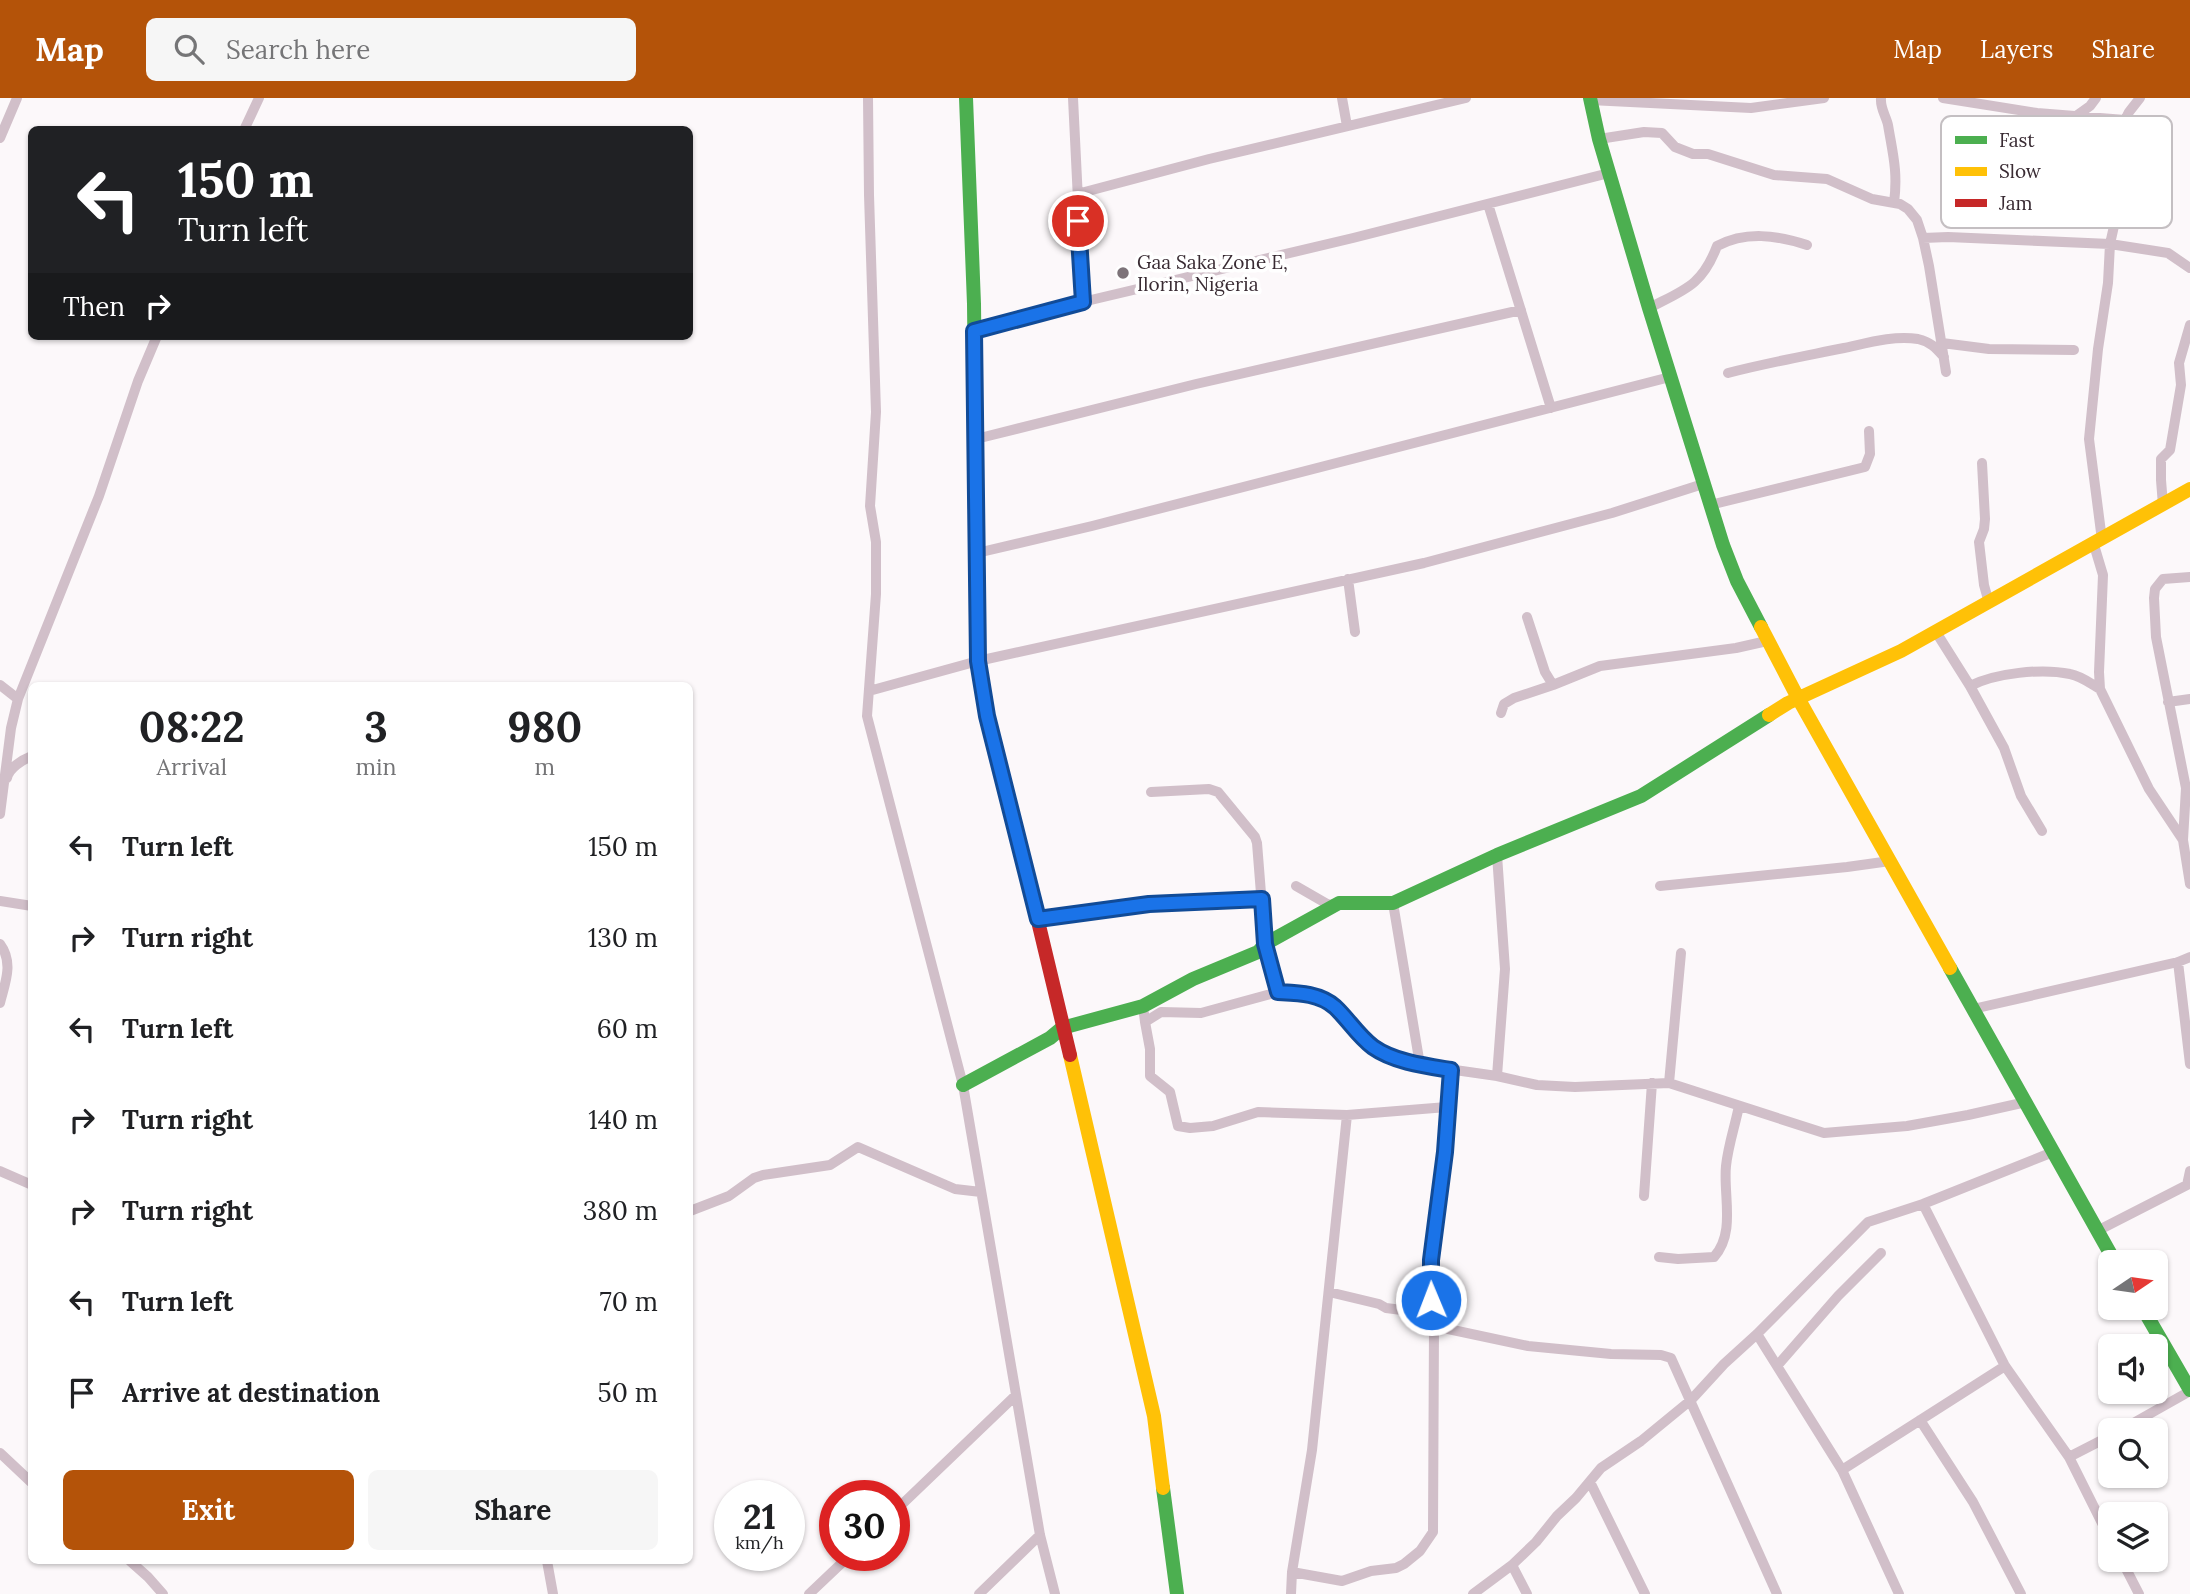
<!DOCTYPE html>
<html lang="en">
<head>
<meta charset="utf-8">
<style>
	body { margin:0; font-family:Lora,serif; background:#f6f6f6; color:#202124; height:100vh; display:flex; flex-direction:column; font-size:26px; white-space:nowrap }
	* { box-sizing:border-box; margin:0 }
	p { font-size:23px; color:#757577 }
	.icon { flex:none; width:38px; height:38px; fill:none; stroke:currentColor; stroke-width:2; stroke-linecap:round; stroke-linejoin:round }
	.map { position:relative; flex:1; overflow:hidden }
	.details { position:absolute; left:28px; top:584px; width:665px; height:882px; display:flex; flex-direction:column; background:#fff; border-radius:10px; box-shadow:0 2px 5px #0004 }
	.details>* { flex:none }
	.top-card { position:absolute; left:28px; top:28px; width:665px; height:214px; border-radius:10px; box-shadow:0 2px 5px #0004; background:#202124; color:#fff; overflow:hidden }
	.needle { width:46px; rotate:77deg }
	.buttons { position:absolute; left:2098px; top:1152px; display:grid; gap:14px }
	.buttons a { display:grid; place-items:center; width:70px; height:70px; border-radius:10px; background:#fff; box-shadow:0 2px 5px #0004; font-size:35px }
	.speed { position:absolute; left:714px; top:1382px; display:flex; gap:14px; font-size:35px; font-weight:700; text-align:center }
	.speed>* { display:grid; place-content:center; width:91px; height:91px; border-radius:50%; background:#fff; box-shadow:0 2px 5px #0004; line-height:1 }
	.speed small { font-size:18px; font-weight:400 }
	.speed .limit { border:10px solid #d22; background:#fff; color:#111 }
	.pin { position:absolute; display:grid; place-items:center; width:60px; height:60px; color:#fff; margin:-30px; border:4px solid #fff; border-radius:50%; box-shadow:0 2px 7px #0007 }
	.me { position:absolute; width:77px; margin:-38px; rotate:359deg; stroke-linejoin:round; filter:drop-shadow(0 0 5px #0008) }
	.turn { display:flex; align-items:center; gap:24px; height:147px; padding:0 35px; font-size:32px }
	.turn .icon { width:91px; height:91px; stroke-width:2.5 }
	.turn b { display:block; font-size:49px; line-height:60px }
	.then { display:flex; align-items:center; height:66px; padding:0 35px; background:#0003; gap:14px; font-size:26px }
	.eta { display:flex; justify-content:space-evenly; align-items:center; height:119px; text-align:center }
	.eta b { font-size:42px; font-weight:700; line-height:49px }
	.primary-button { display:flex; gap:14px; margin-top:auto; padding:14px 35px }
	.primary-button a { flex:1; height:80px; border-radius:10px; background:#b45309; color:#fff; font-size:28px; font-weight:700; line-height:80px; text-align:center }
	.primary-button a+a { background:#f6f6f6; color:#202124 }
	ul { padding:0; list-style:none }
	li { display:flex; align-items:center; gap:21px; height:91px; padding:0 35px }
	li div { flex:1 }
	li b { display:block; font-size:26px }
	li em { font-style:normal }
	header { display:flex; align-items:center; gap:42px; box-sizing:border-box; height:98px; padding:0 35px; background:#b45309; color:#fff }
	header strong { font-size:33px }
	nav { display:flex; gap:38px; margin-inline-start:auto; font-size:24px }
	.search { width:490px; height:63px; background:#f6f6f6; display:flex; align-items:center; gap:18px; box-sizing:border-box; padding:0 24px; border-radius:10px; color:#757577; font-size:26px }
	.map>svg:first-child { display:block }
	.lines { fill:none; stroke-linecap:round; stroke-linejoin:round }
	.street { stroke:#d1bfc9; stroke-width:10 }
	.fast { stroke:#4caf50; stroke-width:14 }
	.slow { stroke:#ffc107; stroke-width:14 }
	.jam { stroke:#c62828; stroke-width:14 }
	.route-casing { stroke:#114b97; stroke-width:18 }
	.route { stroke:#1a73e8; stroke-width:12 }
	.poi-dot { fill:#7d7379; stroke:#fff; stroke-width:2.5 }
	.labels { text-anchor:middle; dominant-baseline:central; stroke-width:7; stroke-linejoin:round; paint-order:stroke }
	.poi-label { font-size:19px; fill:#392b33; stroke:#fff; text-anchor:start }
	.key { fill:#fff; stroke:#c4bfc2; stroke-width:2 }
	.key-label { font-size:19px; fill:#392b33 }
</style>
</head>
<body>
<header>
<strong>Map</strong>
<div class="search"><svg class="icon" aria-label="search" viewBox="0 0 24 24"><circle cx="10" cy="10" r="6"/><path d="M15 15l6 6"/></svg>Search here</div>
<nav><a>Map</a><a>Layers</a><a>Share</a></nav>
</header>
<div class="map">
<svg width="2190" height="1496" viewBox="0 0 2190 1496">
	<rect width="100%" height="100%" fill="#fcf8fa"/>
	<g class="lines">
		<!-- street -->
		<path class="street" d="M868,0L869,97L876,314L870,408L876,444V496L867,618L963,987L1040,1437L1055,1496
			M1073,0L1083,204
			M1342,0L1347,28
			M1881,0C1880,10 1886,18 1888,27C1893,57 1898,74 1894,105
			M1943,0L2037,15L2125,22
			M1590,2L1751,10L1824,0
			M2076,18L2090,8L2096,0
			M244,32L259,0
			M0,40L17,0
			M1599,41L1644,34L1662,35L1675,49L1693,56H1708L1774,77L1827,81L1872,101L1900,106L1908,111L1917,122L1923,140L1929,168L1946,274
			M1077,96L1209,61L1466,0
			M1488,106L1551,310
			M1923,140L1948,139L2110,146L2168,155L2190,170
			M1649,210C1684,192 1702,188 1717,148C1746,133 1776,137 1807,147
			M974,233L1057,210L1353,140L1609,75
			M1942,245L1989,251L2074,252
			M1728,275C1766,265 1805,258 1844,250C1867,245 1894,237 1918,241C1931,244 1936,250 1944,259
			M976,341L1196,286L1521,212
			M1982,365L1985,421L1984,431L1979,444L1984,487L1989,505
			M1710,407L1865,369L1870,356L1869,333
			M2163,407L2161,382V361L2170,352L2181,287L2179,265L2190,227
			M2102,442L2089,341L2098,251L2108,185L2110,146L2116,119L2121,45L2125,22L2129,14L2140,0
			M2094,447L2103,477L2099,574L2100,591L2149,691L2183,742L2190,786
			M977,455L1092,428L1670,279
			M1348,481L1355,534
			M1527,519L1545,574L1553,587
			M1936,534L1970,588C1995,575 2042,570 2070,576C2081,578 2090,585 2100,591
			M0,587L18,601
			M1970,588L2004,650L2021,698L2042,733
			M869,593L978,563L1424,465L1612,415L1703,386
			M2168,604L2190,601
			M1501,615L1504,606L1514,600L1553,587L1600,568L1736,550L1767,543
			M7,680C9,670 22,662 32,658
			M1151,694L1209,691L1218,694L1255,739L1257,745L1265,846L1278,894
			M0,716L11,630L18,601L99,398L138,283L157,238
			M2183,742L2186,690L2156,539L2154,500L2155,491L2163,481L2190,479
			M1497,757L1505,871L1497,978
			M1296,788L1329,807L1335,806
			M1660,788L1847,769L1890,763
			M0,803L32,808
			M1393,805L1420,967
			M1038,821L1149,806L1262,801
			M0,846C14,865 5,885 0,905
			M2178,864L2190,966
			M1143,908L1145,924L1161,914L1201,915L1278,894L1310,897L1333,908L1372,949L1389,957L1420,967L1497,978L1537,987L1575,989L1669,985L1824,1035L1907,1028L1968,1017L2026,1004
			M1973,911L2178,864L2190,859
			M1145,924L1150,951V978L1170,994L1178,1028L1190,1030L1213,1028L1258,1014L1347,1017L1447,1009
			M1669,985L1681,855
			M0,1073L32,1087
			M1644,1098L1652,985
			M1923,1106L2005,1268L2069,1359L2110,1338
			M690,1113L729,1098L754,1080L763,1077L830,1067L858,1049L955,1091L981,1094
			M2097,1133L2187,1087L2190,1073
			M1659,1159L1678,1161L1714,1159C1736,1135 1723,1097 1726,1068C1728,1048 1735,1028 1739,1008
			M1329,1194L1379,1206L1386,1210L1433,1216
			M1434,1228L1528,1248L1611,1256L1661,1257L1671,1260L1777,1496
			M1757,1236L1842,1372L1899,1496
			M1777,1268L1838,1198L1881,1155
			M1920,1322L1973,1404L2021,1496
			M2121,1332L2190,1293
			M0,1355L32,1385
			M2069,1359L2110,1441
			M1842,1372L2005,1268
			M1590,1384L1645,1496
			M894,1414L1016,1297
			M2121,1461L2139,1496
			M130,1463L148,1479L163,1496
			M547,1463L553,1496
			M1512,1467L1527,1496
			M1292,1474L1342,1483L1371,1473L1396,1470L1404,1466L1420,1453L1433,1434L1434,1228L1430,1187L1431,1162L1445,1054L1451,972
			M809,1496L849,1458
			M979,1496L1040,1437
			M1291,1496L1292,1474L1312,1352L1347,1017
			M1473,1496L1512,1467L1536,1444L1557,1418L1576,1400L1601,1370L1641,1343L1691,1302L1724,1266L1757,1236L1868,1124L1923,1106L2053,1054"/>
		<!-- fast -->
		<path class="fast" d="M966,0L974,206L978,563L987,618L1015,727
			M1590,0L1599,41L1649,210L1723,447L1737,483L1761,529
			M1950,870L2115,1164
			M963,987L1050,940L1062,930L1143,908L1193,881L1258,854L1265,846L1339,805H1393L1497,757L1641,698L1769,617
			M2142,1209L2190,1292
			M1163,1390L1177,1496"/>
		<!-- slow -->
		<path class="slow" d="M1761,529L1798,600L1950,870
			M1769,617L1788,605L1901,553L2190,391
			M1070,957L1154,1318L1163,1390"/>
		<!-- jam -->
		<path class="jam" d="M1015,727L1070,957"/>
	</g>
	<g class="lines">
		<!-- route casing -->
		<g class="route-casing">
			<path id="route" d="M1078,123L1083,204L974,233L978,563L987,618L1038,821L1149,806L1262,801L1265,846L1278,894C1297,895 1319,895 1335,909C1348,921 1358,938 1373,949C1394,964 1426,968 1451,972L1445,1054L1431,1162V1202"/>
		</g>
		<!-- route -->
		<use href="#route" class="route"/>
	</g>
	<!-- markers -->
	<circle class="poi-dot" cx="1123" cy="175" r="7"/>
	<g class="labels">
		<!-- poi labels -->
		<g class="poi-label">
			<text x="1137" y="164">Gaa Saka Zone E,<tspan x="1137" dy="22">Ilorin, Nigeria</tspan></text>
		</g>
	</g>
	<!-- legend -->
	<rect x="1941" y="18" width="231" height="112" rx="10" class="key"/>
	<rect x="1955" y="38" width="32" height="8" fill="#4caf50"/>
	<rect x="1955" y="69" width="32" height="9" fill="#ffc107"/>
	<rect x="1955" y="101" width="32" height="8" fill="#c62828"/>
	<g class="key-label">
		<text x="1999" y="49">Fast</text>
		<text x="1999" y="80">Slow</text>
		<text x="1999" y="112">Jam</text>
	</g>
</svg>
<div class="buttons">
<a><svg class="needle" viewBox="-14 -14 28 28"><path d="M0-13l5 13h-10z" fill="#e53935"/><path d="M0 13l5-13h-10z" fill="#757577"/></svg></a>
<a><svg class="icon" aria-label="sound" viewBox="0 0 24 24"><path d="M4 9h4l5-4v14l-5-4H4zM17 9q2 3 0 6"/></svg></a>
<a><svg class="icon" aria-label="search" viewBox="0 0 24 24"><circle cx="10" cy="10" r="6"/><path d="M15 15l6 6"/></svg></a>
<a><svg class="icon" aria-label="layers" viewBox="0 0 24 24"><path d="M12 4l9 5-9 5-9-5zM3 14l9 5 9-5"/></svg></a>
</div>
<div class="speed"><div>21<small>km/h</small></div><div class="limit">30</div></div>
<div class="pin" style="left:1078px;top:123px;background:#d93025"><svg class="icon" aria-label="arrive" viewBox="0 0 24 24"><path d="M6 21V4h12l-3 4 3 4H6"/></svg></div>
<svg class="me" style="left:1431px;top:1202px" viewBox="-20 -20 40 40"><circle r="17" fill="#1a73e8" stroke="#fff" stroke-width="3"/><path d="M0-11L8 9 0 5-8 9z" fill="#fff"/></svg>
<div class="top-card">
<div class="turn"><svg class="icon" aria-label="left" viewBox="0 0 24 24"><path d="M17 20v-9H6M10 6l-5 5 5 5"/></svg><div><b>150 m</b>Turn left</div></div>
<div class="then">Then<svg class="icon" aria-label="right" viewBox="0 0 24 24"><path d="M7 20v-9h11M14 6l5 5-5 5"/></svg></div>
</div>
<section class="details">
<div class="eta">
<div><b>08:22</b><p>Arrival</p></div>
<div><b>3</b><p>min</p></div>
<div><b>980</b><p>m</p></div>
</div>
<ul>
<li><svg class="icon" aria-label="left" viewBox="0 0 24 24"><path d="M17 20v-9H6M10 6l-5 5 5 5"/></svg><div><b>Turn left</b></div><em>150 m</em></li>
<li><svg class="icon" aria-label="right" viewBox="0 0 24 24"><path d="M7 20v-9h11M14 6l5 5-5 5"/></svg><div><b>Turn right</b></div><em>130 m</em></li>
<li><svg class="icon" aria-label="left" viewBox="0 0 24 24"><path d="M17 20v-9H6M10 6l-5 5 5 5"/></svg><div><b>Turn left</b></div><em>60 m</em></li>
<li><svg class="icon" aria-label="right" viewBox="0 0 24 24"><path d="M7 20v-9h11M14 6l5 5-5 5"/></svg><div><b>Turn right</b></div><em>140 m</em></li>
<li><svg class="icon" aria-label="right" viewBox="0 0 24 24"><path d="M7 20v-9h11M14 6l5 5-5 5"/></svg><div><b>Turn right</b></div><em>380 m</em></li>
<li><svg class="icon" aria-label="left" viewBox="0 0 24 24"><path d="M17 20v-9H6M10 6l-5 5 5 5"/></svg><div><b>Turn left</b></div><em>70 m</em></li>
<li><svg class="icon" aria-label="arrive" viewBox="0 0 24 24"><path d="M6 21V4h12l-3 4 3 4H6"/></svg><div><b>Arrive at destination</b></div><em>50 m</em></li>
</ul>
<div class="primary-button"><a>Exit</a><a>Share</a></div>
</section>
</div>
</body>
</html>
